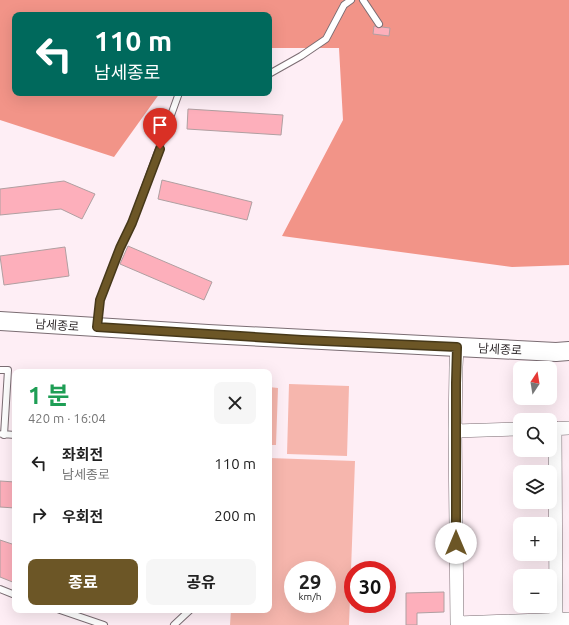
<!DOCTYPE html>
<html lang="ko">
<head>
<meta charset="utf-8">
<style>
	body { margin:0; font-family:Ubuntu,"Noto Sans KR",sans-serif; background:#f6f6f6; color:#222; height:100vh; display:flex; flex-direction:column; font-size:15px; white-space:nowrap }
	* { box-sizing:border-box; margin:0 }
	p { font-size:13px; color:#767676 }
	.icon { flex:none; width:22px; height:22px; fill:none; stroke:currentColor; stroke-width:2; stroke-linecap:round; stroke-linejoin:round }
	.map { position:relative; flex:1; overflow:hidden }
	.panel { position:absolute; left:12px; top:369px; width:260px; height:244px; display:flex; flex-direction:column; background:#fff; border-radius:8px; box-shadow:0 4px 16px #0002 }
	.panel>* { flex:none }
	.banner { position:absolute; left:12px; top:12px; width:260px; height:84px; border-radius:8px; box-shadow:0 4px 16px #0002; background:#00695c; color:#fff; overflow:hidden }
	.needle { width:26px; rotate:12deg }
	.controls { position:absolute; left:513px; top:361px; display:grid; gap:8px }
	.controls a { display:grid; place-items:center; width:44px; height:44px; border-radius:8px; background:#fff; box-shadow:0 4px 16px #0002; font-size:20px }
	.speed { position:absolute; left:284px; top:561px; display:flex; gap:8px; font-size:20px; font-weight:700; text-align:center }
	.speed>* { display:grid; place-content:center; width:52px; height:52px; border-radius:50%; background:#fff; box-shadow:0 4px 16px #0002; line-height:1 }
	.speed small { font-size:10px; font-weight:400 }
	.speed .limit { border:6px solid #d22; background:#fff; color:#111 }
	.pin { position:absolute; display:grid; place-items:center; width:34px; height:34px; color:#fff; margin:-41px -17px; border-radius:50% 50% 50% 0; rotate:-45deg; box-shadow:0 0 4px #0007 }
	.pin .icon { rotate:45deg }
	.me { position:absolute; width:44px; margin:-22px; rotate:0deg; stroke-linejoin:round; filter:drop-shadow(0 0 3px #0008) }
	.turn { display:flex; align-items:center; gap:14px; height:84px; padding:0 16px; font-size:18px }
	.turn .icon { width:52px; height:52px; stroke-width:2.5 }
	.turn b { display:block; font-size:28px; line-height:34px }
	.round { display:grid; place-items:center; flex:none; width:42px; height:42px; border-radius:8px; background:#f6f6f6 }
	.headline { display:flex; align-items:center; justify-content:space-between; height:68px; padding:0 16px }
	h1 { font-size:24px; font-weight:700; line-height:30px; color:#1e9e55 }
	.action { display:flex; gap:8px; margin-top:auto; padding:8px 16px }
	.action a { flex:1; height:46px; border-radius:8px; background:#6c5626; color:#fff; font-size:16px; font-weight:700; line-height:46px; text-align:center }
	.action a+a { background:#f6f6f6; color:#222 }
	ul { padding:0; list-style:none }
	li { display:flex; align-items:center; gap:12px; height:52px; padding:0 16px }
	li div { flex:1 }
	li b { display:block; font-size:15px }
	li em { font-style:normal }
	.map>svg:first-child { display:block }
	.green { fill:#f6b6ad; fill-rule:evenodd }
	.forest { fill:#f29488 }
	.building { fill:#fdafbb; stroke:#b09fa1 }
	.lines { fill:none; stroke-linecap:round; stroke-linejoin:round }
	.lane-casing { stroke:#7b6d73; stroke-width:8 }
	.street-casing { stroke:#7b6d73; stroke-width:14 }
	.secondary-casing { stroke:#7b6d73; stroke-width:20 }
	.lane { stroke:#fff; stroke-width:6 }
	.street { stroke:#fff; stroke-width:13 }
	.secondary { stroke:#fff; stroke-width:18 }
	.route-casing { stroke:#463819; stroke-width:10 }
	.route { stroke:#6c5626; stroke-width:7 }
	.labels { text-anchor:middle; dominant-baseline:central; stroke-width:3; stroke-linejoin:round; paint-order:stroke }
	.street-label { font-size:12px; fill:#322c2e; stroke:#fff }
</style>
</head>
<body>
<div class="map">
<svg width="569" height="625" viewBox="0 0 569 625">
	<rect width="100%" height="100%" fill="#feeef5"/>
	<!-- green -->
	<path class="green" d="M289,384L349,386L347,456L287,454Z
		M269,387L278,388L276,445H269Z
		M269,458L355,461L349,625H230L231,610H269ZM293,570H327V604H293Z"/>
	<!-- forest -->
	<path class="forest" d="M0,0H569V265L512,267L282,236L343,120L339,48H269V15H15V93H160L114,157L0,120Z"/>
	<!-- building -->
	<path class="building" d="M374,26L390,28L389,36L373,34Z
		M188,109L283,115L281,135L187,129Z
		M162,180L252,202L247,220L158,199Z
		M64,181L95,194L82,219L61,209L0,215V189Z
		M128,246L212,282L204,300L120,264Z
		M65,247L69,276L4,285L0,256Z
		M0,481L15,482V508L0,507Z
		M0,540L15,545V583L0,577Z
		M444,592V612L417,613V625H406V593Z"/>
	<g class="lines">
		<!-- lane casing -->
		<g class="lane-casing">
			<path id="lane" d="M363,0L379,24
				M269,74L301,56L326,39L344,5L351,0
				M97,326L100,300L120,248L132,223L179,93
				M0,370H8L4,435
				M2,434L15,435
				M0,589L15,595
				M60,610L104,625
				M174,625L190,610"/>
		</g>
		<!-- street casing -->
		<g class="street-casing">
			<path id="street" d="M457,347L456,367L455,431L457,623L569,619
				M555,428L556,619
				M550,429L569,428
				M455,431L520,429"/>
		</g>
		<!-- secondary casing -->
		<g class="secondary-casing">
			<path id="secondary" d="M0,321L208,334L556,352L569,351"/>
		</g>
		<!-- lane -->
		<use href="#lane" class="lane"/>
		<!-- street -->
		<use href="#street" class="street"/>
		<!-- secondary -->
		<use href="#secondary" class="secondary"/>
	</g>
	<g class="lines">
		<!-- route casing -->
		<g class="route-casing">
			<path id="route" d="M160,149L132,223L120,248L100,300L97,327L302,340L457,347L456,383V543"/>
		</g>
		<!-- route -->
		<use href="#route" class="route"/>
	</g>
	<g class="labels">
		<!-- street labels -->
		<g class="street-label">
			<text transform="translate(57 325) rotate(4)">남세종로</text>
			<text transform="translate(500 349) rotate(3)">남세종로</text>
		</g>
	</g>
</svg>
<div class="controls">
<a><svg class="needle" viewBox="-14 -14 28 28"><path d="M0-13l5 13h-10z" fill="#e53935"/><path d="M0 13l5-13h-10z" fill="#767676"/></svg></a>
<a><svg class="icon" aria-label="search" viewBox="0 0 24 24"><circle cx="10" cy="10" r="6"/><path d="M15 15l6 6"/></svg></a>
<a><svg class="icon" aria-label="layers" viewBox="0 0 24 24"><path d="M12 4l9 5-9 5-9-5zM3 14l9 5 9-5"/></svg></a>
<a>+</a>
<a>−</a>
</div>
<div class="speed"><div>29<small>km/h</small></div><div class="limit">30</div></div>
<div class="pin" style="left:160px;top:149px;background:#d93025"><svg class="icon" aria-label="arrive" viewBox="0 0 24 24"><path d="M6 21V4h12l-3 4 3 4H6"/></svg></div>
<svg class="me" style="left:456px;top:543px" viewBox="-20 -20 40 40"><circle r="19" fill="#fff"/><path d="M0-13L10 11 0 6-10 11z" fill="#6c5626"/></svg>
<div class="banner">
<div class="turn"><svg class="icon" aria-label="left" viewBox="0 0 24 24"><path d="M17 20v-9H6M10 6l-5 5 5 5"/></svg><div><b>110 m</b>남세종로</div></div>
</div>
<section class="panel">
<div class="headline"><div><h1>1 분</h1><p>420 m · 16:04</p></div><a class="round"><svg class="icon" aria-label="close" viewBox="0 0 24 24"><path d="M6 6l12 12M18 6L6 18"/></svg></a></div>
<ul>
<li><svg class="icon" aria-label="left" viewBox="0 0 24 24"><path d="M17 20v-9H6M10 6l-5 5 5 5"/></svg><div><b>좌회전</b><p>남세종로</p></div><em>110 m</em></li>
<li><svg class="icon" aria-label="right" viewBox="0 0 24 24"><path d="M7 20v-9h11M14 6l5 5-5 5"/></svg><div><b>우회전</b></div><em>200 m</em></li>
</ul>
<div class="action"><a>종료</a><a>공유</a></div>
</section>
</div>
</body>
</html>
